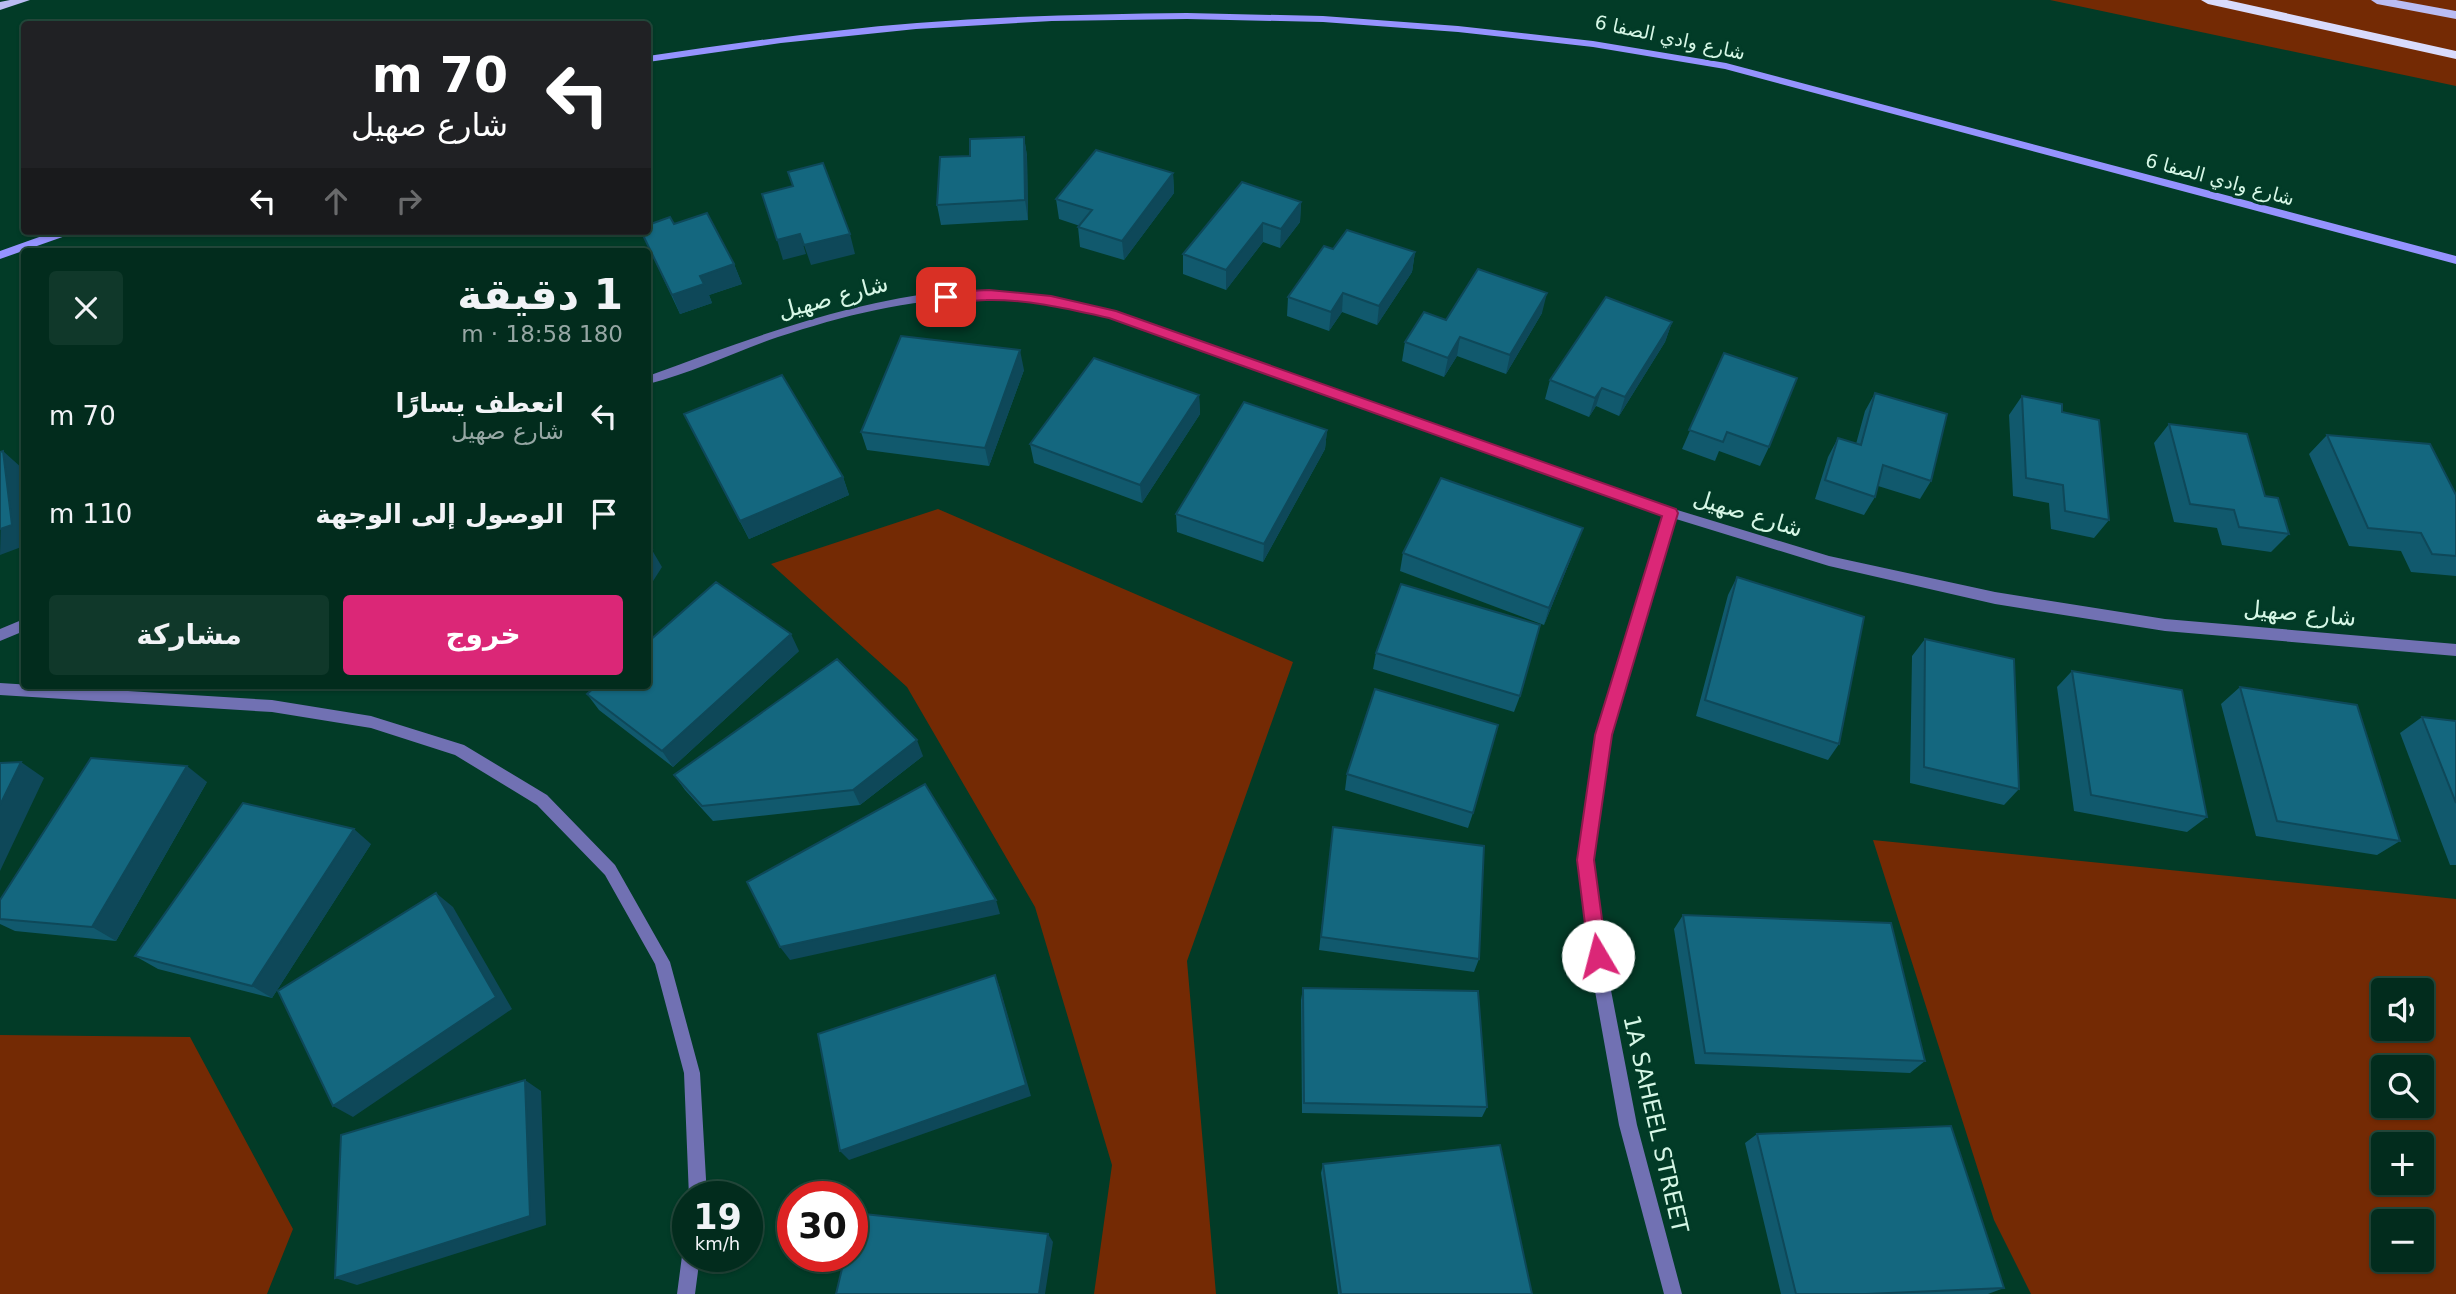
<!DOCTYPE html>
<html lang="ar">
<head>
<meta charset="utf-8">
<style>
	body { margin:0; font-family:"DejaVu Sans","Noto Sans Arabic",sans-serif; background:#10382a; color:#f1f3f6; direction:rtl; height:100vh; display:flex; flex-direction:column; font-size:26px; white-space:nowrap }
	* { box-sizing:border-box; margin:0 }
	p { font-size:23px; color:#96a7a4 }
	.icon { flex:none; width:38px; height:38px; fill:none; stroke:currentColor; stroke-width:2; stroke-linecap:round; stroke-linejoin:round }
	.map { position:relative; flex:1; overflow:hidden; direction:ltr }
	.panel { position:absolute; left:21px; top:248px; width:630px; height:441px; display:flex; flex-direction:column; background:#022c1d; border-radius:7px; box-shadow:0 2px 5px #0004,0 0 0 2px #23483b; direction:rtl }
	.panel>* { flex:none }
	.banner { position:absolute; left:21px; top:21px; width:630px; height:214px; border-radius:7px; box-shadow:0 2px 5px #0004,0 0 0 2px #23483b; direction:rtl; background:#202124; color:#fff; overflow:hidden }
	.controls { position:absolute; left:2371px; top:978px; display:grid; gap:14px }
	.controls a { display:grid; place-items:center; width:63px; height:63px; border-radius:7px; background:#022c1d; box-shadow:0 2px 5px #0004,0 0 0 2px #23483b; font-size:35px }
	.speed { position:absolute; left:672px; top:1181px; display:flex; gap:14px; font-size:35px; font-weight:700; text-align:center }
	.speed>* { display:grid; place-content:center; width:91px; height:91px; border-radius:50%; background:#022c1d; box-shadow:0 2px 5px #0004,0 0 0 2px #23483b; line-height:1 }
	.speed small { font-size:18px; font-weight:400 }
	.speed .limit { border:10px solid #d22; background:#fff; color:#111 }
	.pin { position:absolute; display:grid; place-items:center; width:60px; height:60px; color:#fff; margin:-30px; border-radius:14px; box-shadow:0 4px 10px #0006 }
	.me { position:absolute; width:77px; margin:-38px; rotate:352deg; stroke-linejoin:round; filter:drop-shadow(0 0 5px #0008) }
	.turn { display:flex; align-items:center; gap:24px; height:147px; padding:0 28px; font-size:32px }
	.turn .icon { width:91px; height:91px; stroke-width:2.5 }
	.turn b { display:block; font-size:49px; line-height:60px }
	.lanes { display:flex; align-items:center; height:66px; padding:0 28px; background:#0003; justify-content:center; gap:35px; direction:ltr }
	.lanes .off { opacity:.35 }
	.round { display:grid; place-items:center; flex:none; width:74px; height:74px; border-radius:7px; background:#10382a }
	.overview { display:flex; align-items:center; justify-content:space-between; height:119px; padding:0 28px }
	h1 { font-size:42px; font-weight:800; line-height:52px }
	.primary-button { display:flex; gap:14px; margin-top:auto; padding:14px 28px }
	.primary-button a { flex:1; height:80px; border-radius:7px; background:#db2777; color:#fff; font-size:28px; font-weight:800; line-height:80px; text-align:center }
	.primary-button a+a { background:#10382a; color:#f1f3f6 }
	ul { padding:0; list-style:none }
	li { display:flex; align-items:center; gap:21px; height:98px; padding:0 28px }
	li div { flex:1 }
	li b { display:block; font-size:26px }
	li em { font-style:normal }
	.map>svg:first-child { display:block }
	.green { fill:#742a04; fill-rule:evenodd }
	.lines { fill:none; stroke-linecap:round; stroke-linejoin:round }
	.street { fill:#7171b3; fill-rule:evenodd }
	.secondary { fill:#9593fe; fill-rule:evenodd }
	.primary { fill:#babcf2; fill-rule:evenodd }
	.highway { fill:#d9dbfc; fill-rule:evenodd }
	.wall { fill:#11596d }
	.shaded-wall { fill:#0e4859 }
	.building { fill:#14677f; stroke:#0e4859; stroke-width:2 }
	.route { fill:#db2777; stroke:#8e194d; stroke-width:2 }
	.labels { text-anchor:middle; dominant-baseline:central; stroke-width:6; stroke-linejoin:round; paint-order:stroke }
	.far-street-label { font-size:19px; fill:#d6f7e6; stroke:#023b27 }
	.street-label { font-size:23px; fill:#d6f7e6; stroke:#023b27 }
</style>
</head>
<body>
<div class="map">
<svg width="2456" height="1294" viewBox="0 0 2456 1294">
	<rect width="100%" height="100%" fill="#023b27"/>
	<!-- green -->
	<path class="green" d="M2050,0H2456V86Z
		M938,509L1293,662L1187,961L1216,1294H1094L1112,1165L1035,907L907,687L771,564Z
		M1873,840L2456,899V1294H2031L1994,1220ZM2384,990H2422V1029H2384ZM2384,1068H2422V1106H2384ZM2384,1144H2422V1183H2384ZM2384,1222H2422V1260H2384Z
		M0,1035L190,1037L293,1229L267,1294H0Z"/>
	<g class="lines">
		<!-- street -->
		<path class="street" d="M947,291L1021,294L1115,311L1674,509L1829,556L1995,592L2165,619L2456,644V656L2165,631L1995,604L1829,566L1676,519L1611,735L1593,860L1609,980L1637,1125L1682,1294H1664L1619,1125L1593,980L1577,860L1597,735L1664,516L1109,318C1071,309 1032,301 993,299C919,296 848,314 778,337C735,352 692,373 648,384V376C746,340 842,303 947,291Z
			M24,619V631L0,641V629Z
			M0,683L272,700L371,716L464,745L547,795L615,865L670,962L700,1073L707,1197H689L684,1073L655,964L605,875L537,805L455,755L371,728L272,712L0,695Z
			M688,1248V1256H700L695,1294H677L682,1256Z"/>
		<!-- secondary -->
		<path class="secondary" d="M1187,13L1323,16L1458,26L1593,41L1726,63L2456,256V264L1725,69L1593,47L1458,32L1323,22L1187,19L1052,21L916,29L781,43L648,62V56C737,43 827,30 917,23C1007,16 1097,14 1187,13Z
			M56,231H73L71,234L0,259V251Z"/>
		<!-- primary -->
		<path class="primary" d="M10,0H30L0,10V2Z
			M2371,0H2396L2456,11V19L2377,4Z"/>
		<!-- highway -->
		<path class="highway" d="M2201,0H2227L2456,51V59L2208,4Z"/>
	</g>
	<!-- wall -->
	<path class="wall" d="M1024,137L1027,156L1028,220L941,225L937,205L970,156Z
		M1173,173L1174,193L1124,260L1080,247L1078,227L1080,226L1059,219L1056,199Z
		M1301,202L1300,222L1280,248L1263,242L1226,290L1183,274V254Z
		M674,224L734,264L742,284L709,295L712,303L680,314L641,231Z
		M1333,249L1415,252L1412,272L1377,325L1342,312L1329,331L1287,316L1288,297Z
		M1542,313L1506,374L1457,356L1444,377L1402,361L1405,342L1446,320Z
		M1672,322L1665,342L1619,416L1596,406L1589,417L1545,399L1550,380Z
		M1724,353L1769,447L1760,466L1719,451L1715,461L1682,449Z
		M1024,370L989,466L867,450L861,432Z
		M1875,393L1931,481L1920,499L1878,486L1875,497L1864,515L1815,499L1828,457L1838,438L1856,444L1865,411Z
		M1199,395L1200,414L1142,503L1034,463L1030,444Z
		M2022,396L2062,412L2109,520L2094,538L2051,529L2049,503L2013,496L2009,415Z
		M684,414L843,477L849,495L749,539Z
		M2169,424L2265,496L2289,534L2271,552L2222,545L2217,528L2174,522L2154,443Z
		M1327,430L1325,449L1263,562L1177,532L1176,514Z
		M2327,435L2456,495V576L2411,572L2401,551L2349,546L2309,454Z
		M1583,528L1576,546L1544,625L1400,571L1403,553Z
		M1737,577L1839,744L1828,760L1696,716L1728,595Z
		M1925,639L2019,789L2004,805L1910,783L1912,656Z
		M799,651L673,767L599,710L587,694Z
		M1376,653L1520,696L1514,712L1373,669Z
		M2072,671L2207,817L2187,832L2074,811L2057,687Z
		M2240,687L2400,841L2377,855L2256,836L2221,704Z
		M2422,717L2456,721V865H2450L2400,733Z
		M923,756L860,805L713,821L685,790L674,775Z
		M1347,774L1473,813L1468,828L1345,790Z
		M207,782L116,941L15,931L0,924V900Z
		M1333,827L1479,959L1474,972L1319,950Z
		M371,844L272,998L158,969L135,956Z
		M1683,915L1925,1061L1910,1073L1695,1064L1674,929Z
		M1303,988L1487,1107L1482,1117L1302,1113L1301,1000Z
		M1757,1134L2004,1288L1988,1294H1781L1745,1143Z
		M1323,1164L1532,1294H1338L1321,1173Z"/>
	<!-- shaded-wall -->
	<path class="shaded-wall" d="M1024,137L1027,156L1028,220L1025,200Z
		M1173,173L1174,193L1124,260L1122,241Z
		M1301,202L1300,222L1280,248L1281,229Z
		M1263,223V242L1226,290V270Z
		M800,234L806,254L783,260L777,240Z
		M850,234L855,254L811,265L804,245Z
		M1415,252L1412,272L1377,325L1379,306Z
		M734,264L742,284L709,295L712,303L680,314L672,295L700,276Z
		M1343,293L1342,312L1329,331L1331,312Z
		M1547,293L1542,313L1506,374L1510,355Z
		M1672,322L1665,342L1619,416L1625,397Z
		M1460,337L1457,356L1444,377L1448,358Z
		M1020,350L1024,370L989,466L985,448Z
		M1602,388L1596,406L1589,417L1595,398Z
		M1199,395L1200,414L1142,503L1140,485Z
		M1327,430L1325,449L1263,562L1264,544Z
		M3,451L23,469L24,478V546L0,555Z
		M843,477L849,495L749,539L740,521Z
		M1583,528L1576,546L1544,625L1549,608Z
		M652,550L662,567L648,589V556Z
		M791,634L799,651L673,767L662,751Z
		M917,740L923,756L860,805L853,790Z
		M21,762L44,778L0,871V805Z
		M187,766L207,782L116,941L92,927Z
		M354,829L371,844L272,998L252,986Z
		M436,893L453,907L512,1009L353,1117L333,1106Z
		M996,900L1000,914L790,960L780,947Z
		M995,975L1000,988L1031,1096L849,1160L840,1151Z
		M525,1080L541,1091L546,1225L357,1285L335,1278Z
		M1048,1234L1053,1242L1045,1294H1039Z"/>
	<!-- building -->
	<path class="building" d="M1024,137L1025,200L937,205L940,157L970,156V139Z
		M1096,150L1173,173L1122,241L1078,227L1092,210L1056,199Z
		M823,163L850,234L804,245L800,234L777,240L762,194L793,186L788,172Z
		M1242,182L1301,202L1281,229L1263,223L1226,270L1183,254Z
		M707,213L734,264L700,276L704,284L672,295L641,231H648V225L670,217L674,224Z
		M1347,230L1415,252L1379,306L1343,293L1331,312L1288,297L1324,246L1333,249Z
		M1478,269L1547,293L1510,355L1460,337L1448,358L1405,342L1424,312L1446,320Z
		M1606,297L1672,322L1625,397L1602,388L1595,398L1550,380Z
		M901,336L1020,350L985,448L861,432Z
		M1724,353L1797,378L1769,447L1727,432L1723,442L1689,430Z
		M1094,358L1199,395L1140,485L1030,444Z
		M782,375L843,477L740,521L684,414Z
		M1875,393L1947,414L1931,481L1883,465L1875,497L1825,480L1838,438L1861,445Z
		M2022,396L2062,404V412L2099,420L2109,520L2065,511L2063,485L2026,478Z
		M1244,402L1327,430L1264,544L1176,514Z
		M2169,424L2247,434L2265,496L2278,498L2289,534L2239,527L2234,510L2190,504Z
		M2327,435L2430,444L2456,495V556L2432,554L2421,533L2368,528Z
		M3,451L12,525L0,529V452Z
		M1441,478L1583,528L1549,608L1403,553Z
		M648,548L652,550L648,556Z
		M1737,577L1864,617L1839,744L1705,700Z
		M716,582L791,634L662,751L587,694L596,686H648V642Z
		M1401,584L1540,625L1520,696L1376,653Z
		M1925,639L2014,659L2019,789L1924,767Z
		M837,659L917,740L853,790L702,806L674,775Z
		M2072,671L2182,690L2207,817L2091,795Z
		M2240,687L2357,705L2400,841L2277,821Z
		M1375,689L1498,725L1473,813L1347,774Z
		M2422,717L2456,721V803Z
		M91,758L187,766L92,927L0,919V900Z
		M21,762L0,805V763Z
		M925,784L996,900L780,947L747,882Z
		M243,803L354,829L252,986L135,956Z
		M1333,827L1484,846L1479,959L1321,937Z
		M436,893L496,997L333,1106L278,991Z
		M1683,915L1891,923L1925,1061L1705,1053Z
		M995,975L1026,1085L840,1151L818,1034Z
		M1303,988L1478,991L1487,1107L1304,1103Z
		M525,1080L530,1216L335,1278L341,1135Z
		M1951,1126L2004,1288L1866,1294H1796L1757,1134Z
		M1500,1145L1532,1294H1341L1323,1164Z
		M855,1213L1048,1234L1039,1294H836L845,1256H852V1226Z"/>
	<!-- route -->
	<path class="route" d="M989,290L1051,296L1116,311L1676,509L1678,513L1612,735L1594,860L1607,956L1604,962L1598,965L1591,962L1589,956L1577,860L1595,735L1662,516L1109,318C1069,309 1027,299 986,300C973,300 948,306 939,297L946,292Z"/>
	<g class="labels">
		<!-- far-street labels -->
		<g class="far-street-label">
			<text transform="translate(1670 37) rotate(12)">شارع وادي الصفا 6</text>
			<text transform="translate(2220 179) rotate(15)">شارع وادي الصفا 6</text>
		</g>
		<!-- street labels -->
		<g class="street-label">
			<text transform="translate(833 297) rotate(-15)">شارع صهيل</text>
			<text transform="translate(1748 513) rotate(17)">شارع صهيل</text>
			<text transform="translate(2300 613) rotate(5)">شارع صهيل</text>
			<text transform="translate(1656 1124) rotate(77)">1A SAHEEL STREET</text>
		</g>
	</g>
</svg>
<div class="controls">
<a><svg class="icon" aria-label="sound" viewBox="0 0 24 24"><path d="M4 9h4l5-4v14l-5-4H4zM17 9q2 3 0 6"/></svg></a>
<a><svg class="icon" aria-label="search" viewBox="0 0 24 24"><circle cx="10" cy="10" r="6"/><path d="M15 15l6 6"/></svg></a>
<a>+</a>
<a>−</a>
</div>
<div class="speed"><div>19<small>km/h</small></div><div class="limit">30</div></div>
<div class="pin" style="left:946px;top:297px;background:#d93025"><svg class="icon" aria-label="arrive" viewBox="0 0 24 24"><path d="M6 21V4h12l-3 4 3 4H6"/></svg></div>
<svg class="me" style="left:1598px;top:956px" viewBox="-20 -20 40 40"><circle r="19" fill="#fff"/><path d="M0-13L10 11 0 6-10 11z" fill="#db2777"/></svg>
<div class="banner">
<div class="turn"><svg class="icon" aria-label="left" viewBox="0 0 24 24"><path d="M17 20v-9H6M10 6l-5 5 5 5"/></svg><div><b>70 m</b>شارع صهيل</div></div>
<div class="lanes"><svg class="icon" aria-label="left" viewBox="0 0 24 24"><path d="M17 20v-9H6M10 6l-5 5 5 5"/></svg><svg class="icon off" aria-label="ahead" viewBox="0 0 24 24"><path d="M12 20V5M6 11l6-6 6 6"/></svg><svg class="icon off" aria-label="right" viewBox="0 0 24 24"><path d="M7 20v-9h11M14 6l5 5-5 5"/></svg></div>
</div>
<section class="panel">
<div class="overview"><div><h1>1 دقيقة</h1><p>180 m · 18:58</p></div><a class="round"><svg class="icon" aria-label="close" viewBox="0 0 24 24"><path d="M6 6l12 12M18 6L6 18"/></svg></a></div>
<ul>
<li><svg class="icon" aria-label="left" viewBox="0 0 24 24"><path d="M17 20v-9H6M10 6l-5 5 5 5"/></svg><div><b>انعطف يسارًا</b><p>شارع صهيل</p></div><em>70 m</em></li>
<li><svg class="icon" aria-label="arrive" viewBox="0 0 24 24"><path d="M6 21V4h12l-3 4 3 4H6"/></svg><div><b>الوصول إلى الوجهة</b></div><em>110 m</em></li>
</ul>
<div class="primary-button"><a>خروج</a><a>مشاركة</a></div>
</section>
</div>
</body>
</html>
